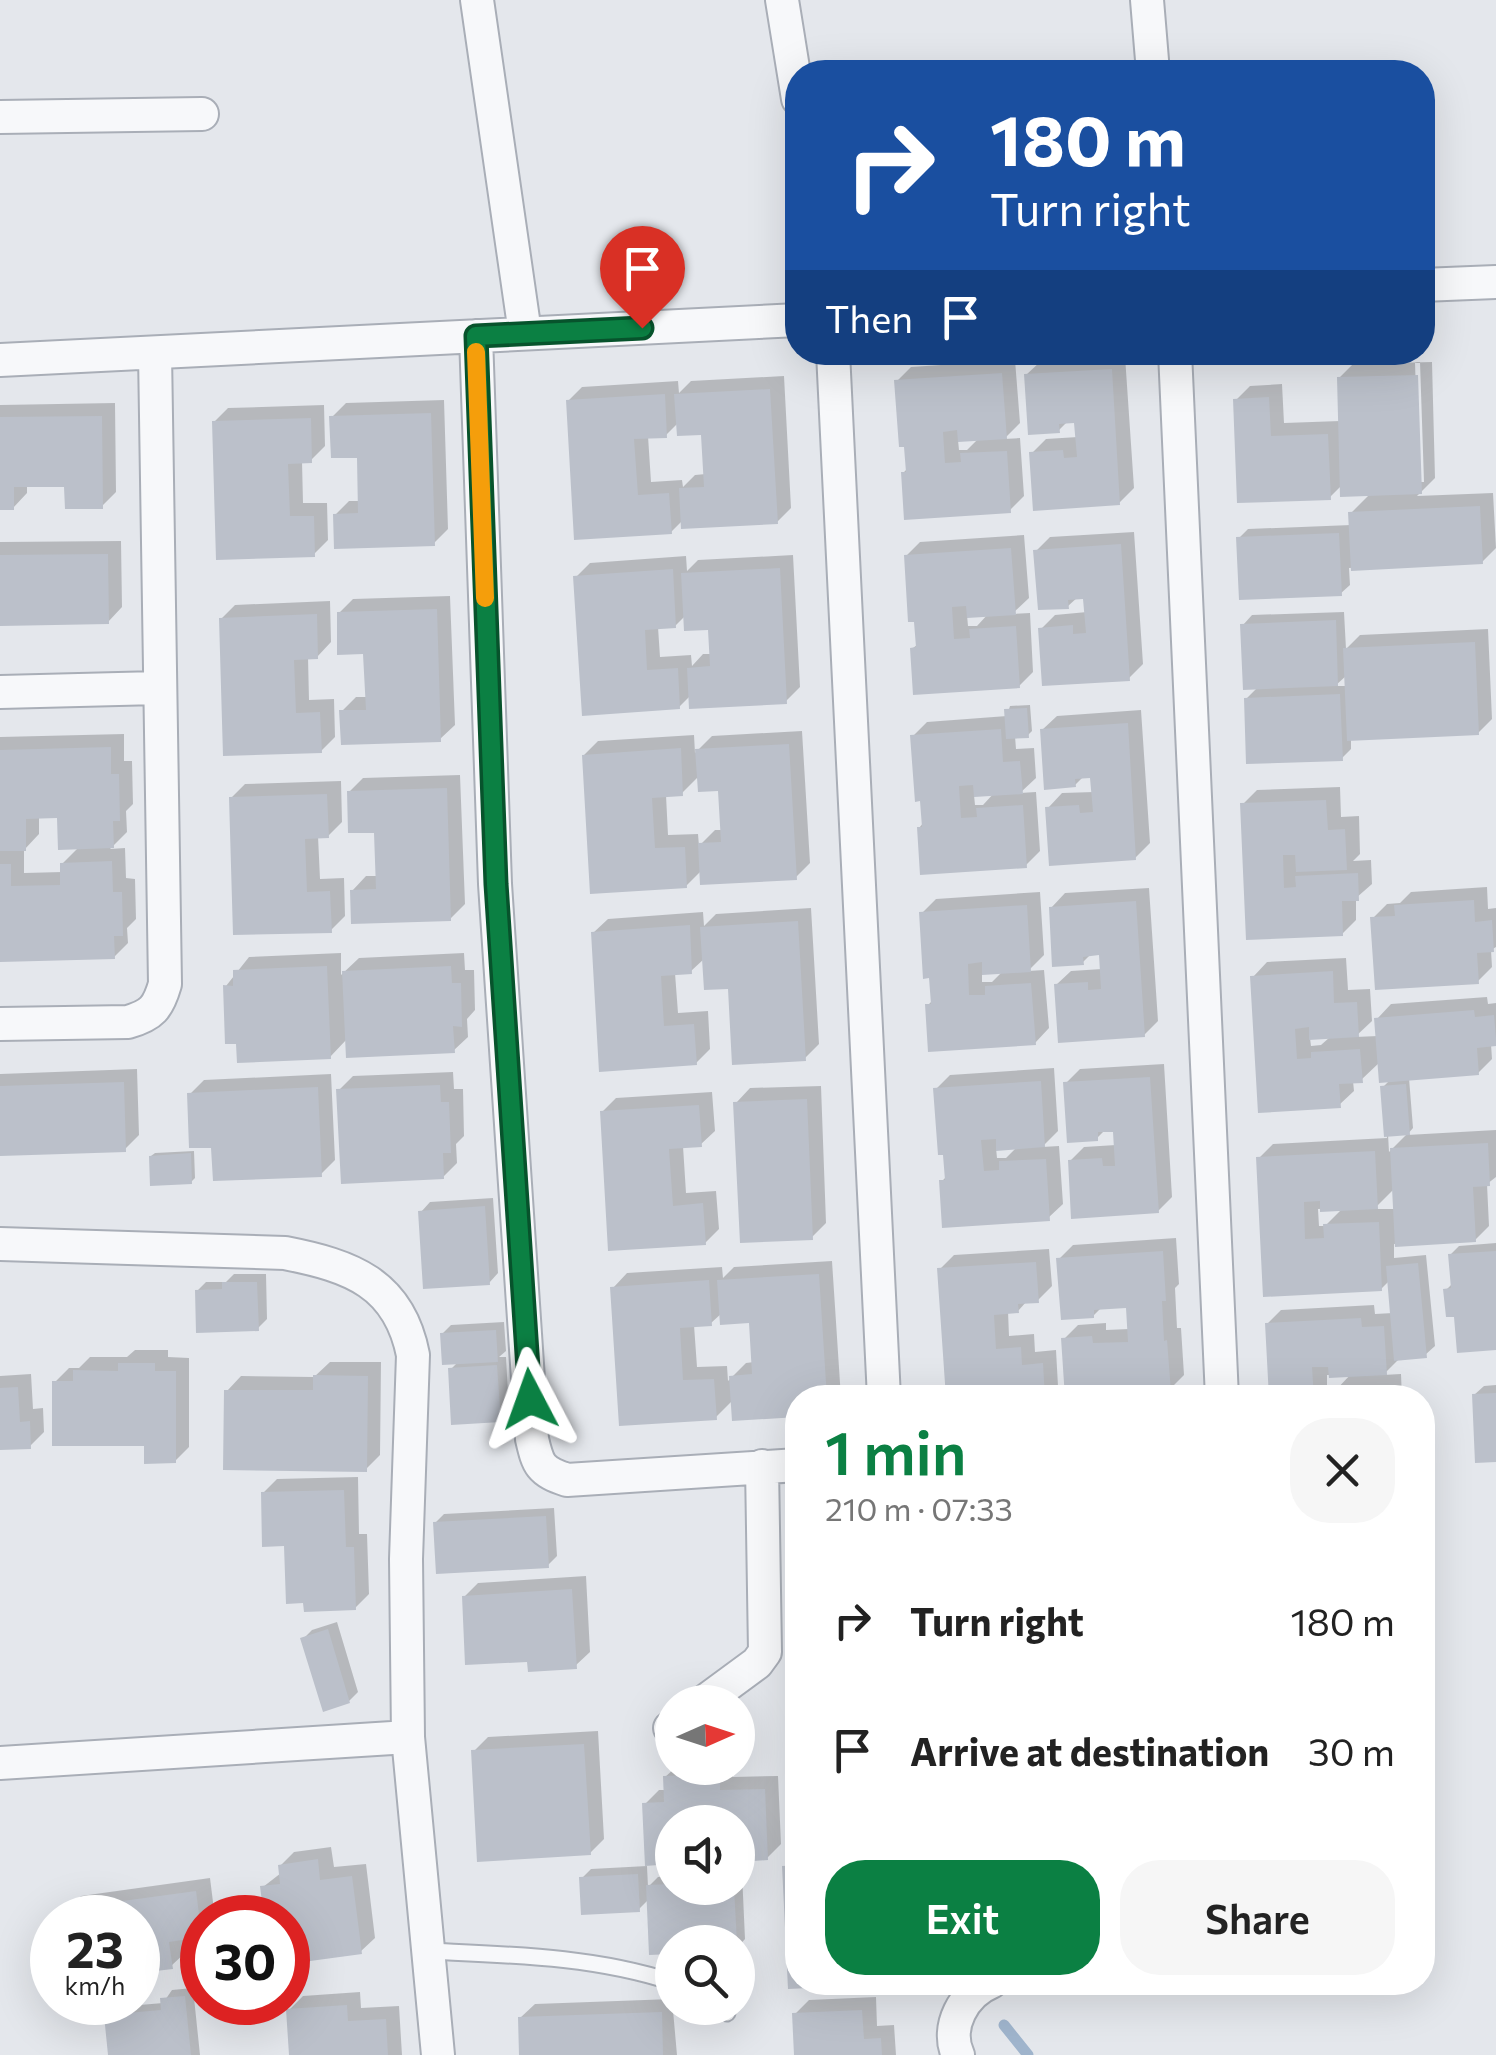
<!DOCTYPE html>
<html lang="en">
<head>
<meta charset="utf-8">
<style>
	body { margin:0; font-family:Commissioner,sans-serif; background:#f6f6f6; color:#222; height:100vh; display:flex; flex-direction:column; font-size:38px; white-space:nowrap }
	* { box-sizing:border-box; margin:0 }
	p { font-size:32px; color:#767676 }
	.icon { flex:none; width:55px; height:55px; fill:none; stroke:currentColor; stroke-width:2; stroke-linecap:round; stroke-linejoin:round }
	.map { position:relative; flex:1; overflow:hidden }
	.sheet { position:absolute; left:785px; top:1385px; width:650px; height:610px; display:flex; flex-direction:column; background:#fff; border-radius:40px; box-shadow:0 10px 40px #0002 }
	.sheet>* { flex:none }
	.hud { position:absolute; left:785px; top:60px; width:650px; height:305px; border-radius:40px; box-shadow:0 10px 40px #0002; background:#1a4fa0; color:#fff; overflow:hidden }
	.needle { width:65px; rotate:87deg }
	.controls { position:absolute; left:655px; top:1685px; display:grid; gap:20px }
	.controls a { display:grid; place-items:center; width:100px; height:100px; border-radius:50%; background:#fff; box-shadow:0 10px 40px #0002; font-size:50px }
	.speed { position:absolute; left:30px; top:1895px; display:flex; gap:20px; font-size:50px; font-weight:700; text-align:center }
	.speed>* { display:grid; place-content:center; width:130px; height:130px; border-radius:50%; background:#fff; box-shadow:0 10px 40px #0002; line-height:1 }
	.speed small { font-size:25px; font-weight:400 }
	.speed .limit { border:15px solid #d22; background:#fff; color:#111 }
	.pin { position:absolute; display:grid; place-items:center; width:85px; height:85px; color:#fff; margin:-102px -42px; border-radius:50% 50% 50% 0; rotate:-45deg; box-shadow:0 0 10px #0007 }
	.pin .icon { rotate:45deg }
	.me { position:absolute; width:110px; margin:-55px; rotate:356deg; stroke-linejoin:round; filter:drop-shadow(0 0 8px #0008) }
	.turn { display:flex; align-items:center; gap:35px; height:210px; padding:0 40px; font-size:45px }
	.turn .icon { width:130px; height:130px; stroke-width:2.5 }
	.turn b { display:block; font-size:70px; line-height:85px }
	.then { display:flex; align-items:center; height:95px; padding:0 40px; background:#0003; gap:20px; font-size:38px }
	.round { display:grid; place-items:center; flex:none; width:105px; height:105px; border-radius:40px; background:#f6f6f6 }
	.overview { display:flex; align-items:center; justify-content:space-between; height:170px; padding:0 40px }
	h1 { font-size:60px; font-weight:600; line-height:75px; color:#0b8043 }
	.button { display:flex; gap:20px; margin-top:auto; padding:20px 40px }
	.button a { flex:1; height:115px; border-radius:40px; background:#0b8043; color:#fff; font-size:40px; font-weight:600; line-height:115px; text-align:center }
	.button a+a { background:#f6f6f6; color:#222 }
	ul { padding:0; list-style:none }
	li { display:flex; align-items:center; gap:30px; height:130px; padding:0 40px }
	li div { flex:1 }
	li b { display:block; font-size:38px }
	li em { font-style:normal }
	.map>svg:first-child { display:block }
	.shadow { fill:#0003; fill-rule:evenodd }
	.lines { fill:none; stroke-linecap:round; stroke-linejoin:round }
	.stream { stroke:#9fb4cc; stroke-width:11 }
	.building { fill:#bbc0ca }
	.lane-casing { stroke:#a9aeb7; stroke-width:19 }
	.street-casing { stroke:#a9aeb7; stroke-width:36 }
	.lane { stroke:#f7f8fa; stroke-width:15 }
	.street { stroke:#f7f8fa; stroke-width:32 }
	.route-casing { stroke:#07532c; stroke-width:25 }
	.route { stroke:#0b8043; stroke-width:18 }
	.slow { stroke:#f59e0b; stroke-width:18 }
</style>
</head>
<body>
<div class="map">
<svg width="1496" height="2055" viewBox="0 0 1496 2055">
	<rect width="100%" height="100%" fill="#e4e7ec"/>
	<!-- shadow -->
	<path class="shadow" d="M1125,356L1134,488L1119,503L1032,453L1046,439L1078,437L1077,420L1068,421L1059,430L1026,375L1041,361Z
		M1015,360L1020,423L1004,439L1020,438L1024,496L1010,510L903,473L908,468L897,381L911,367ZM978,439L967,450H959L958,440Z
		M1432,362L1435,478L1417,496L1493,493L1496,548L1482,562L1349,568L1350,585L1340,594L1239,538L1248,529L1351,525V513L1370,494L1342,485L1330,497L1236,400L1250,386L1282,384L1284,423L1340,421L1339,378L1353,364ZM1420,362L1424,482H1419L1415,363Z
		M784,376L791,508L777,522L683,520L671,532L577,538L568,401L582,387L678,381L679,393L691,381ZM678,423L703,432L706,474L695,475L683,487L682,480L651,482L648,436L666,435Z
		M444,400L448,529L434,543L335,515L349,501H361L359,455L332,417L346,403Z
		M115,403L116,492L102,506L66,484L27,485V493L13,508H0V405Z
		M324,405L325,446L311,460L302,461L303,503H327L328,540L314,554L214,422L228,408Z
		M1134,532L1143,664L1129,678L1041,629L1055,615L1087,612L1086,596L1078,597L1068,606L1036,551L1050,537Z
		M1024,535L1029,598L1012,614L1030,613L1033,672L1019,686L912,649L918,644L906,556L920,542ZM988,614L977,626H968L967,615Z
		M121,541L122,607L108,622L0,623V542Z
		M793,555L800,687L786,701L691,695L679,707L584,713L576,577L590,563L686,556L687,571L698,560ZM686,615L710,628L712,654H703L692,666L691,655L660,657L658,627L675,626Z
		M450,596L455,725L440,739L342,711L356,697H368L366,651L339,613L353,599Z
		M330,601L331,642L317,657H308L309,700L334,699L335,737L321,751L221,619L235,605Z
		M1344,612L1346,649L1360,635L1488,629L1492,719L1478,733L1351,738V749L1342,758L1246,699L1258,687L1243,625L1252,615ZM1347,675V686H1335Z
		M1030,705L1032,731L1028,735L1015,736L1016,749L1034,748L1036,778L1020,793L1036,792L1040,851L1026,865L919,828L924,822L913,736L927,722L1007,716L1010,706ZM994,793L983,805H975L974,795Z
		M1141,710L1150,843L1135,858L1048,808L1062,793L1094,792L1092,775L1084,776L1075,785L1042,730L1057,716Z
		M802,731L810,863L796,877L702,870L686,886L593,892L584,755L598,741L694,735L695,753L712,736ZM699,776L721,789L723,830H715L699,846L698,834L668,835L666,795L682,793Z
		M124,734V761H132L133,804L126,811L127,832L110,849L125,848L126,878L135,879L136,919L127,928L128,943L114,957L0,960V737ZM39,816H60L79,847L62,864V872L24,873V850L39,834Z
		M460,775L465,904L450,919L352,891L366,876H378L376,830L349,792L363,778Z
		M341,781L342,822L328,836H318L320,879L344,878L345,916L331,930L231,798L245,784Z
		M1340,787L1341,817L1359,816L1360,854L1353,861L1371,860L1372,884L1356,898V920L1342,934L1248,938L1243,804L1257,790Z
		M1487,887L1488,909L1496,908V947L1491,950L1492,967L1478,981L1373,918L1387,904L1400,903L1411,892Z
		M1149,888L1158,1021L1144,1035L1056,985L1071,971L1102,969L1101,952L1092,953L1083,962L1051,908L1065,893Z
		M1040,892L1044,955L1028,971L1044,970L1049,1028L1035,1043L928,1005L933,1000L922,913L936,899ZM1003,971L992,982H982V972Z
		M811,908L819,1044L805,1058L704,959L691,971L675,973L678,1013L708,1011L710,1049L696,1063L602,1069L593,933L608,919L703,912L704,926L716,914Z
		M341,953V975L359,958L464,953L465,970H474L475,1010L467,1019L468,1037L453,1051L347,1039L330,1057L226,986L249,957Z
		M1346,958L1348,990L1370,989L1372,1021L1355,1037L1378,1036L1377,1019L1391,1004L1487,997L1488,1004L1496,1003V1043L1491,1044L1492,1059L1478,1073L1409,1078L1413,1128L1407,1135L1496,1130V1177L1487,1184L1489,1226L1475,1240L1394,1244V1258L1426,1255L1435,1346L1425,1355L1400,1358L1383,1375L1401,1374L1402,1398H1271L1267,1324L1281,1310L1374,1305L1375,1314L1393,1313L1390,1280L1381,1289L1266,1294L1259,1158L1273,1144L1387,1138L1383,1087L1390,1080L1380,1062L1361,1080L1353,1081L1354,1091L1339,1105L1261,1110L1253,977L1267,962ZM1330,1037L1321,1045L1311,1046L1310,1038ZM1409,1132L1389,1152L1388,1134ZM1394,1189L1395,1209H1374ZM1343,1208L1325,1226H1319L1318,1209ZM1351,1374L1334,1392H1327V1375Z
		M1164,1064L1172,1197L1158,1211L1070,1161L1084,1147L1116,1145L1115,1129H1106L1097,1138L1066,1083L1080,1069Z
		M1054,1068L1058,1131L1042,1147L1059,1146L1063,1204L1048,1218L942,1181L947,1176L936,1089L950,1075ZM1017,1147L1006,1158H997L996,1148Z
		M137,1069L139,1135L125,1149L0,1154V1074Z
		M453,1072L454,1089H463L464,1136L456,1144L457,1163L443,1177L339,1090L353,1076Z
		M331,1074L335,1160L321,1174L213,1145L190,1094L204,1080Z
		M821,1086L826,1223L812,1237L736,1103L750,1088Z
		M712,1092L715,1131L700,1145L683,1146L686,1193L716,1191L719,1229L705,1243L611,1248L602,1112L616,1098Z
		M194,1151L195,1178L191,1182L151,1156L155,1153Z
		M493,1198L498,1273L489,1283L421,1212L430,1202Z
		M1176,1238L1179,1284L1175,1288L1177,1328H1181L1184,1375L1170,1389L1064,1339L1078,1325L1106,1323V1330L1129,1329L1128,1305L1102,1307L1093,1316L1059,1259L1073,1245Z
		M1496,1243V1347L1456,1314L1446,1290L1453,1283L1450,1255L1459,1246Z
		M1049,1249L1052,1286L1038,1300L1027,1301L1018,1311H1008L1009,1336L1034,1334L1035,1352L1056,1350L1058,1386L1047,1398H948L940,1269L954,1255Z
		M832,1261L841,1398L733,1400L715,1418L621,1424L613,1288L627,1273L722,1267L723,1278L734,1267ZM722,1313L751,1320L754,1362L746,1363L728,1381L727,1366L697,1367L694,1325L711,1323Z
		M234,1274H266L267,1319L258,1328L197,1291L206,1282H226Z
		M504,1322L506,1351L499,1357H506L509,1411L500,1420L451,1369L458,1362L442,1334L451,1325Z
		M135,1350H168V1357L189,1358V1447L175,1461L55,1382L69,1368H79L90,1357H127Z
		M330,1362H381L380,1455L366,1469L227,1391L241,1376L314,1377Z
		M31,1374L33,1409L43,1408L44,1432L30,1446L0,1448V1376Z
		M1496,1385V1460L1474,1395L1484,1386Z
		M358,1477L359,1534H367L369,1594L355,1608L287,1544L263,1493L277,1479Z
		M554,1508L557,1556L548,1565L435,1523L444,1514Z
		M586,1576L590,1652L575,1666L464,1597L478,1583Z
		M337,1622L358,1692L349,1701L303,1639L312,1630Z
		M598,1731L604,1839L590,1853L474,1751L488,1737Z
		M675,1768H733V1777L778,1776L781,1844L767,1858L738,1859V1822H672V1862L647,1863L645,1804L659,1790H666L665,1777Z
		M331,1847L334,1867L366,1864L375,1938L360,1952L288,1961V1918L263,1887L281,1873L280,1866L294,1852Z
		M798,1854V1982L850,1984L791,1987L784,1867Z
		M647,1866L648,1887L658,1877L672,1876V1888H738V1873H742L745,1939L738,1947V1942H672V1951L651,1952L649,1899L639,1909L582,1878L591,1869Z
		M210,1878L215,1918H202L201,1934L183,1937L186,1952L171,1966L138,1971V1918L67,1910L81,1896Z
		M193,1988L200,2055H110L107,2016L116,2007L163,2003L172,1990Z
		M360,1992L361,2008L399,2006L402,2055H292L289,2010L303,1996Z
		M876,1997L877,2026L894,2025L896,2055H797L795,2014L809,2000Z
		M672,1999L677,2055H522L520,2018L535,2004Z"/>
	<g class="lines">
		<!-- stream -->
		<path class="stream" d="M1004,2025L1028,2055"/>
	</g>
	<!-- building -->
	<path class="building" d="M1112,369L1120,505L1033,511L1029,452L1063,450L1064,458L1077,457L1074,423L1059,424L1060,433L1028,435L1024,374Z
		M1002,373L1007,439L958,442L957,430L943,432L945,463L961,462L960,453L1007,451L1011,513L904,520L901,472H906L904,447H899L894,380Z
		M1418,375L1422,494L1340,497L1337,377Z
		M770,389L778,524L681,529L679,488L704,487L701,435L677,436L674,394Z
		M665,394L667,438L634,439L638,495L669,493L672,534L574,540L566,400Z
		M1269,397L1271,436L1328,434L1331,500L1237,503L1233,399Z
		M431,413L435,546L334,549L333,514L358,513L357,458H331L329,416Z
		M102,416L103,509H65L64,487H14V510H0V417Z
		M311,418L312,463L288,464L290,516H314L315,557L216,560L212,421Z
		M1480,506L1483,564L1351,571L1348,512Z
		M1339,533L1342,596L1239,600L1236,537Z
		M1121,544L1130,681L1042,686L1038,628L1073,625V634L1086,633L1083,599L1068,600L1069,609L1038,610L1033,550Z
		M1011,548L1016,615L967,618L966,606L952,607L954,639L970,638L969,629L1016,626L1020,688L913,695L910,648L916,647L914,622H908L904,555Z
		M108,554L109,624L0,626V555Z
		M780,568L787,704L689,709L687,668L710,666L708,630L684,631L681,573Z
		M673,569L676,628L645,630L647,670L678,668L680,709L582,716L573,576Z
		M437,609L441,742L341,745L339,710H366L363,654L337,655V612Z
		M317,614L318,659L294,660L296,713L320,712L322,753L223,756L219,618Z
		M1336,620L1338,686L1243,690L1240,624Z
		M1475,642L1479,735L1347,741L1343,648Z
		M1340,694L1343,761L1246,764L1244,698Z
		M1027,708L1029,738L1006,739L1004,709Z
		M1128,723L1136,860L1049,866L1045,807L1079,805L1080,813L1093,812L1090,778L1075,779L1076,787L1044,790L1040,729Z
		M1001,729L1003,762L1020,761L1023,794L974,797L973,785L959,786L961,818L977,817L976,808L1023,805L1027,868L920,875L917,827H922L920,801L915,802L910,735Z
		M789,744L797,880L700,885L698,843L721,842L718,791L698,792L695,749Z
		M111,747V774H119L120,821H113L114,848L58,850L57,818L26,819V851H0V750Z
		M681,748L683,796L652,798L655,848L685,847L687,888L590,894L582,755Z
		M447,788L451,921L351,924L350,890L376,889L374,833H348L347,791Z
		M327,794L329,838L305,839L307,892L330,891L332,933L233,935L229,797Z
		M1326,800L1328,830L1345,829L1347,870L1296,872L1295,855H1283L1284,888L1296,887L1295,876L1358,873L1359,901H1342L1343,936L1246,940L1240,803Z
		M112,861L113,892H122L123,936H114L115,959L0,962V864H11V886L60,885V863Z
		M1474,900L1475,922L1492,920L1494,952L1477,953L1479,984L1375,990L1370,917L1395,916L1394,905Z
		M1136,901L1145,1037L1058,1043L1054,984L1088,982V990L1101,989L1099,955L1083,957L1084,965L1052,967L1049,907Z
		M1027,905L1031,972L982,975V962L968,964L969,995H985V986L1031,983L1036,1045L928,1052L925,1004H931L929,978L923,979L919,912Z
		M798,921L806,1061L732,1065L728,989L704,990L700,927Z
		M690,925L692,974L661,976L664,1026L694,1024L697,1065L599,1072L591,932Z
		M327,966L331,1059L237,1063L236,1044H225L223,985L233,986V970Z
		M451,966L452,983H461L462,1027L453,1026L455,1053L346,1058L342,971Z
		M1333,971L1334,1003L1357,1002L1359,1037L1309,1040V1027L1295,1029L1297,1059L1311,1058V1052L1360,1049L1363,1083L1339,1084L1341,1108L1258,1113L1250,976Z
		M1474,1010L1475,1017L1494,1015L1496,1038V1046L1477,1048L1479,1075L1379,1083L1374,1018Z
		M1150,1077L1159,1213L1071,1219L1068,1160L1102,1158L1103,1166H1115L1113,1132H1098V1141L1067,1143L1063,1082Z
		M1041,1081L1045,1147L996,1151V1139L981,1140L984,1171L999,1170V1161L1046,1159L1050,1221L942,1228L939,1180H945L943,1155H938L933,1088Z
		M124,1082L126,1152L0,1156V1086Z
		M1406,1084L1410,1135L1384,1137L1380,1086Z
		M440,1085L441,1102H449L451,1153H443L444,1179L341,1184L336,1089Z
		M318,1087L322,1177L213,1181L211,1148H189L187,1093Z
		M807,1099L813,1240L740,1243L733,1102Z
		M699,1105L702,1147L669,1149L673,1206L703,1203L706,1245L608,1251L600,1111Z
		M1488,1143L1490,1186L1473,1187L1476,1242L1395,1247L1390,1148Z
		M1375,1151L1378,1209L1320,1212V1201L1304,1202L1305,1239L1324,1238L1323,1224L1379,1222L1382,1291L1263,1297L1256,1157Z
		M191,1153L192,1184L150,1186L149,1156Z
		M485,1206L490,1285L423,1289L418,1211Z
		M1163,1251L1166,1301H1162L1164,1341L1167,1340L1171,1392L1065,1398L1061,1338L1092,1336L1093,1343L1128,1342L1126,1308L1094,1310V1318L1061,1320L1056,1258Z
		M1496,1251V1350L1457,1353L1454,1317H1446L1443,1289L1451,1288L1448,1254Z
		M1036,1262L1039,1303L1018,1304L1019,1313L994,1315L996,1349L1021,1347L1022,1365L1043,1363L1045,1398H946L937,1268Z
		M1418,1263L1427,1358L1394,1361L1386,1266Z
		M819,1274L827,1398H798V1417L732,1421L729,1376L752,1374L749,1323L720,1325L717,1280Z
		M709,1280L712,1326L680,1328L683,1380L714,1379L717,1420L619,1426L610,1287Z
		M222,1282H257L259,1331L196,1333L195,1290L222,1289Z
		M1361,1318L1362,1327L1384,1326L1387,1375L1329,1378L1328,1367H1312L1314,1398H1269L1265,1323Z
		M496,1330L498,1362L442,1365L440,1333Z
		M118,1363H155V1371H176V1463L144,1464V1446H52V1381H73V1370L118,1371Z
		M497,1365L501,1422L451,1425L448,1368Z
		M313,1375L368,1376L367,1472L223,1470L224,1390H313Z
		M18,1387L20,1422L30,1421L31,1449L0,1450V1388Z
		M1388,1387V1398H1333L1332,1390Z
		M1496,1393V1462L1475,1463L1472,1394Z
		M344,1490L346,1547H354L356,1610L304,1612L303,1603L286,1604L284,1546L262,1547L261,1492Z
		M546,1516L549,1568L436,1574L433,1522Z
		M572,1589L577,1669L528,1672L527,1662L465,1665L462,1596Z
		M328,1629L350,1703L323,1712L300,1638Z
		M584,1744L591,1855L477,1862L471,1750Z
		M720,1774V1790L765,1789L768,1860L738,1862V1822H672V1864L645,1866L642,1803L664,1802L663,1776Z
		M318,1859L320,1880L352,1876L362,1954L288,1964V1918H264L260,1886L280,1884L278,1865Z
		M798,1865V1982H851V1986L788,1989L782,1866Z
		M638,1874L640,1912L581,1915L579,1877Z
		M672,1884V1888H734L737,1942H672V1954L649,1955L646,1885Z
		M196,1891L202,1937L169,1942L173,1969L138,1973V1918H65L64,1909Z
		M185,1996L191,2055H108L104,2015L161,2010L160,1998Z
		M347,2005L348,2021L386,2019L388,2055H289L286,2009Z
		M862,2010L864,2039L881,2038L882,2055H794L792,2013Z
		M662,2012L663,2055H519L518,2017Z"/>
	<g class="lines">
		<!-- lane casing -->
		<g class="lane-casing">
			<path id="lane" d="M427,1951C510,1955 593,1956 672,1982
				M718,2008L727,2013"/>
		</g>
		<!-- street casing -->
		<g class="street-casing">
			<path id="street" d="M477,0L525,333
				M782,0L798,99
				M1147,0L1153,72
				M0,117L202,114
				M1422,285L1496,282
				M476,336L495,884L532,1439C538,1465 540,1471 567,1480L798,1465
				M833,352L884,1398
				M1175,352L1222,1398
				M0,360L798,320
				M0,692L158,688
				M0,1024L128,1022C152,1015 158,1008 165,984L155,353
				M0,1244L285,1253C351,1266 399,1283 413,1355L406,1559L408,1737L438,2055
				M704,1702L757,1663L765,1652L762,1466
				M670,1728L672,1727
				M0,1763L408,1737
				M958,2055C945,2027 964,1993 991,1982"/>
		</g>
		<!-- lane -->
		<use href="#lane" class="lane"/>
		<!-- street -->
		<use href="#street" class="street"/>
	</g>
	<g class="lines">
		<!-- route casing -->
		<g class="route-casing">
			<path id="route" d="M530,1399L496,884L476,336L642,328"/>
		</g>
		<!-- route -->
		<use href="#route" class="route"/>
		<!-- slow -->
		<path class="slow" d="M476,352L485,598"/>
	</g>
</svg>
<div class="controls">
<a><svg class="needle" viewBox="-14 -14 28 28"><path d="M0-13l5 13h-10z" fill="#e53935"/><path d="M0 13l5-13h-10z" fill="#767676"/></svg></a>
<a><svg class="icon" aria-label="sound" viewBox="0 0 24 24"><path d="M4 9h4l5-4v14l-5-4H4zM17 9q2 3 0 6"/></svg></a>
<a><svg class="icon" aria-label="search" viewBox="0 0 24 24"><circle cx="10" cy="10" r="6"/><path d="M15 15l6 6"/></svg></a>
</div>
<div class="speed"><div>23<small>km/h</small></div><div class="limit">30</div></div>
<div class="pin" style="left:642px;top:328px;background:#d93025"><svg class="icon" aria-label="arrive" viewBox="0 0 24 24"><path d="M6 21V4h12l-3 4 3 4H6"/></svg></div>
<svg class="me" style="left:530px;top:1399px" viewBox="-20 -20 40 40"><path d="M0-17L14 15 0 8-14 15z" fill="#0b8043" stroke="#fff" stroke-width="4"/></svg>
<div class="hud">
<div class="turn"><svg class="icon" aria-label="right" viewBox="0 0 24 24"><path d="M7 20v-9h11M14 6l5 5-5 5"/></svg><div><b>180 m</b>Turn right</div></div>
<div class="then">Then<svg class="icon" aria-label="arrive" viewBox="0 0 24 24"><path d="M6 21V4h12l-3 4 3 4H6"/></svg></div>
</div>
<section class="sheet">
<div class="overview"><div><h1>1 min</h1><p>210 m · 07:33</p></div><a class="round"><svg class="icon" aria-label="close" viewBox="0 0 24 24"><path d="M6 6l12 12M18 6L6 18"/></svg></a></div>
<ul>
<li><svg class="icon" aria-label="right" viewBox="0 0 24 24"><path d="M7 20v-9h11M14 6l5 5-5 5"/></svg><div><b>Turn right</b></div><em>180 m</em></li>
<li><svg class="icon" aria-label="arrive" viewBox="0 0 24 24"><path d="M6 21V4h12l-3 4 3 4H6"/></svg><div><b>Arrive at destination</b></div><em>30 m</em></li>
</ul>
<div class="button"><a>Exit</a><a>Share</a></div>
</section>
</div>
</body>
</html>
